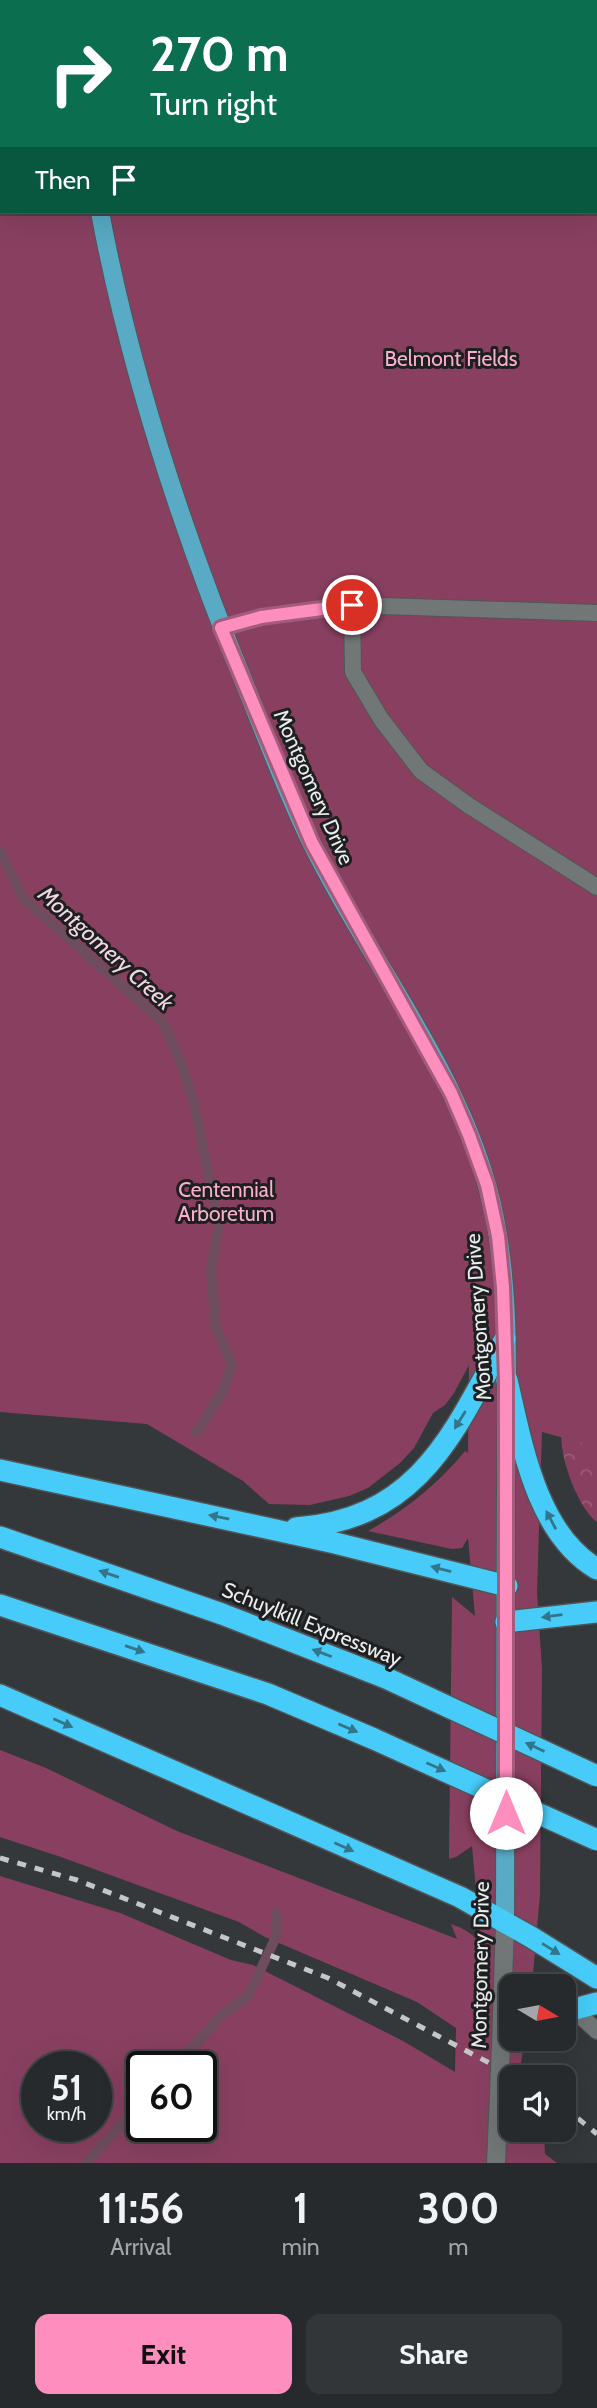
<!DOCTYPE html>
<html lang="en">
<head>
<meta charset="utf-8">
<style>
	body { margin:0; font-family:Cabin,sans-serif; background:#333638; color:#f1f3f6; height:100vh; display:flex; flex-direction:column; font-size:26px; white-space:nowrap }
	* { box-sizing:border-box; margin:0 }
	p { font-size:23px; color:#a4a7a9 }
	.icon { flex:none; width:38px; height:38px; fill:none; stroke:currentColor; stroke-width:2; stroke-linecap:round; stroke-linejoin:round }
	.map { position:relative; height:2163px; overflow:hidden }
	.details { display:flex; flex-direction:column; background:#272a2c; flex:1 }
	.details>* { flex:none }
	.hud { position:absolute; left:0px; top:0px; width:598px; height:214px; box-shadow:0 7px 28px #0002,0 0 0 2px #434648; background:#0b6e4f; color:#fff; overflow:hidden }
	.needle { width:46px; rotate:100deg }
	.fabs { position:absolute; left:499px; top:1974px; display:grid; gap:14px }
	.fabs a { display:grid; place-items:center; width:77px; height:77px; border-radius:14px; background:#272a2c; box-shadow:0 7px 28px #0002,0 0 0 2px #434648; font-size:35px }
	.speed { position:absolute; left:21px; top:2051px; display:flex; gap:14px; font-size:35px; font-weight:700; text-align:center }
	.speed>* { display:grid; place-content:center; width:91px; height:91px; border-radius:50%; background:#272a2c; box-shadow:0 7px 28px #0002,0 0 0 2px #434648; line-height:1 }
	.speed small { font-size:18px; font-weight:400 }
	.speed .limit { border:4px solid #111; border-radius:10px; background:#fff; color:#111 }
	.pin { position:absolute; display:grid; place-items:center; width:60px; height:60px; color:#fff; margin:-30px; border:4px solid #fff; border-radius:50%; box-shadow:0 2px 7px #0007 }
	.me { position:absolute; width:77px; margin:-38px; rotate:0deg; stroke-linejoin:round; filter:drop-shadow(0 0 5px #0008) }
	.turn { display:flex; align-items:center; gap:24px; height:147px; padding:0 35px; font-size:32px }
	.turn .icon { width:91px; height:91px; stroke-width:2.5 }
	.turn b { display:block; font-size:49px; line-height:60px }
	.then { display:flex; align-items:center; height:66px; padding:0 35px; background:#0003; gap:14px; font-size:26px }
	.eta { display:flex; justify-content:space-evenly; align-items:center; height:119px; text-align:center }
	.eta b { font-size:42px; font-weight:700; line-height:49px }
	.cta { display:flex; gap:14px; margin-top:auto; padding:14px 35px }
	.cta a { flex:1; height:80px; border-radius:14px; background:#fe8ebe; color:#111; font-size:28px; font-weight:700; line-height:80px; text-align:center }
	.cta a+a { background:#333638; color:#f1f3f6 }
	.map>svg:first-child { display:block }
	.forest { fill:url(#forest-crowns) }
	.park { fill:#894060; fill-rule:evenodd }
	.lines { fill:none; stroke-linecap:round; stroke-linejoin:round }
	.stream { stroke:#6d4d5e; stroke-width:10 }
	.lane-casing { stroke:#525556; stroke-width:18 }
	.secondary-casing { stroke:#525556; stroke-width:20 }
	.primary-casing { stroke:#525556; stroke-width:20 }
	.highway-casing { stroke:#525556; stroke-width:24 }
	.lane { stroke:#717677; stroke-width:16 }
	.secondary { stroke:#717677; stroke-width:18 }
	.primary { stroke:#58aac5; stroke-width:18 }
	.highway { stroke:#47ccf9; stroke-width:21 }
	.rail { stroke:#c4c6c7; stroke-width:5; stroke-dasharray:9 9; stroke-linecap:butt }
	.secondary-bridge-casing { stroke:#525556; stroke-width:20; stroke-linecap:butt }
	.highway-bridge-casing { stroke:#525556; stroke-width:24; stroke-linecap:butt }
	.secondary-bridge { stroke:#717677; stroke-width:18 }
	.highway-bridge { stroke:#47ccf9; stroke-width:21 }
	.oneway { fill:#32768c }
	.route-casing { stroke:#a55c7c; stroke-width:18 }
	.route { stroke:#fe8ebe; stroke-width:12 }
	.labels { text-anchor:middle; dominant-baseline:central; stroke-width:6; stroke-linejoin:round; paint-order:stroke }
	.park-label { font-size:21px; fill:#faafcd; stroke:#1d1f20 }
	.street-label { font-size:21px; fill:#ebedee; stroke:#1d1f20 }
	.water-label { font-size:23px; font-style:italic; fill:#f1d7e1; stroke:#1d1f20 }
</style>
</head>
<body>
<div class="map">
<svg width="597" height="2163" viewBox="0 0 597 2163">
	<defs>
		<pattern id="forest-crowns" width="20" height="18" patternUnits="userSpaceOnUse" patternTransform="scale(1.75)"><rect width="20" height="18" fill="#894060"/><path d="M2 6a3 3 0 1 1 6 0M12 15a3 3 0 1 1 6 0" fill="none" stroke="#9a5c77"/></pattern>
	</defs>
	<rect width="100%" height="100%" fill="#34383a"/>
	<!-- forest -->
	<path class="forest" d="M597,1368V1522C577,1507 555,1448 563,1423C568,1408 588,1383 597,1368Z"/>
	<!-- park -->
	<path class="park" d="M0,0H597V1447L542,1432L537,1593L542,1669L540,1894L532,1986H511V2039H525L521,2063L541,2077H511V2130H544L545,2154L557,2163H0V1876L120,1913L231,1960L253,1965L403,2041L455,2072L456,2028L417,2002L265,1937L239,1922L61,1857L0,1837V1750L46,1768L177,1831L457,1939L451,1924C465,1929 474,1934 481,1946L472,1846L456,1857L449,1859L452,1597L475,1616L468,1538L462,1548L452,1549L368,1531C406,1510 438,1484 465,1451L468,1453L469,1365L454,1393L445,1405L433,1413L414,1448L400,1463L368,1488L349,1496L310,1505L269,1504L243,1481L147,1424L0,1412ZM2,2H597V212H2ZM37,2067H96V2126H37ZM142,2067H201V2126H142Z"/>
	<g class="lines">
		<!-- stream -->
		<path class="stream" d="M0,851L23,898L162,1021L180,1060L194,1103L219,1225L211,1269L216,1327L232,1365L222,1393L196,1433
			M174,2067L221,2016L248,1996L276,1937V1913
			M86,2163L142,2102"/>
		<!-- lane casing -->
		<g class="lane-casing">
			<path id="lane" d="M352,605L353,672L381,719L421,771L468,805L597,887
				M221,628L261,617L352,605L597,613
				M572,2008L597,2031"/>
		</g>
		<!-- secondary casing -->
		<g class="secondary-casing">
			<path id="secondary" d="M501,2045L505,1922
				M496,2163L498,2118"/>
		</g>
		<!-- primary casing -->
		<g class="primary-casing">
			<path id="primary" d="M87,2V0
				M100,212C131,377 184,537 248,692C268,742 287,793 311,842C367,957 452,1061 487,1185C514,1281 506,1391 506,1490C506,1634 506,1778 505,1922"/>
		</g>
		<!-- highway casing -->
		<g class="highway-casing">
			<path id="highway" d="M507,1380C522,1444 536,1533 597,1569
				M0,1470L335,1543L507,1586
				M296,1528C419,1519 453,1434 505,1339
				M0,1537L222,1614L386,1678
				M0,1605L268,1694L374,1739
				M506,1622L597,1612
				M0,1695L460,1897L531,1937L597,1978
				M564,2012L597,2003"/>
		</g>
		<!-- lane -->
		<use href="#lane" class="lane"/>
		<!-- secondary -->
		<use href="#secondary" class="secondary"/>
		<!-- primary -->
		<use href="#primary" class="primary"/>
		<!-- highway -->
		<use href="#highway" class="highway"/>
		<!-- rail -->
		<path class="rail" d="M0,1858L77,1880L328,1978L516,2077
			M564,2107L597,2134"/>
		<!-- secondary-bridge casing -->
		<g class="secondary-bridge-casing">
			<path id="secondary-bridge" d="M498,2118L501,2045"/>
		</g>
		<!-- highway-bridge casing -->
		<g class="highway-bridge-casing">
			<path id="highway-bridge" d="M386,1678L597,1776
				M374,1739L597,1840"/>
		</g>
		<!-- secondary-bridge -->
		<use href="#secondary-bridge" class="secondary-bridge"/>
		<!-- highway-bridge -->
		<use href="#highway-bridge" class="highway-bridge"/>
	</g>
	<!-- one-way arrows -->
	<defs><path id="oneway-solid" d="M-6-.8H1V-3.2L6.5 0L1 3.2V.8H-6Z" transform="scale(1.75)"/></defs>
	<g class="oneway">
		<use href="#oneway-solid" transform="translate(460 1420) rotate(122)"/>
		<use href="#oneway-solid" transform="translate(219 1517) rotate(-168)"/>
		<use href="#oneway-solid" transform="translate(551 1520) rotate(-118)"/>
		<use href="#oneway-solid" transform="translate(441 1569) rotate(-165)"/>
		<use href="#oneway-solid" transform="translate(109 1574) rotate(-161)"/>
		<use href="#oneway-solid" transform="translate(552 1616) rotate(173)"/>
		<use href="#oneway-solid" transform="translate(135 1649) rotate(19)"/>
		<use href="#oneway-solid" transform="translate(322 1653) rotate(-159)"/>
		<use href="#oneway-solid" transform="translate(63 1723) rotate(24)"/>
		<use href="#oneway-solid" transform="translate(348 1728) rotate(23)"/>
		<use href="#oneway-solid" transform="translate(535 1747) rotate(-155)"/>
		<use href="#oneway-solid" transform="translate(436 1767) rotate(24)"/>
		<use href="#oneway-solid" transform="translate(344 1847) rotate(24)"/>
		<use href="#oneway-solid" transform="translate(551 1949) rotate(32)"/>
	</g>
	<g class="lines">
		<!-- route casing -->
		<g class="route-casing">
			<path id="route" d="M352,605L261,617L221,628L312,843L451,1093L469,1135L487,1185L498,1236L503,1287L506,1380V1813"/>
		</g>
		<!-- route -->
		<use href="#route" class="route"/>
	</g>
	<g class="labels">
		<!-- park labels -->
		<g class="park-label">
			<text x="451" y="358">Belmont Fields</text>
			<text x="226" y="1189">Centennial<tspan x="226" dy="24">Arboretum</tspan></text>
		</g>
		<!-- street labels -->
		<g class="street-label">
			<text transform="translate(314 787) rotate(66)">Montgomery Drive</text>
			<text transform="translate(478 1317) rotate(-94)">Montgomery Drive</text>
			<text transform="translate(312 1624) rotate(22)">Schuylkill Expressway</text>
			<text transform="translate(480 1965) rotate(-89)">Montgomery Drive</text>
		</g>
		<!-- water labels -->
		<g class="water-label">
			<text transform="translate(106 948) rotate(42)">Montgomery Creek</text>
		</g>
	</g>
</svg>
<div class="fabs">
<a><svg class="needle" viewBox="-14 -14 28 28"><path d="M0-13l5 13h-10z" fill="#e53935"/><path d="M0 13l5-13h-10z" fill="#a4a7a9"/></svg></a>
<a><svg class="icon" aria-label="sound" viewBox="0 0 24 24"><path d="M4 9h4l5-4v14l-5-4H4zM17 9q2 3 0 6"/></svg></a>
</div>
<div class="speed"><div>51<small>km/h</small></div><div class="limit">60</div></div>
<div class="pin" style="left:352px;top:605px;background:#d93025"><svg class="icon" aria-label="arrive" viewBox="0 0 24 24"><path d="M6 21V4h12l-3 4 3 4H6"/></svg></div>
<svg class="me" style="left:506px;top:1813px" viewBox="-20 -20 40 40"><circle r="19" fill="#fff"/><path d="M0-13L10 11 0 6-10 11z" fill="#fe8ebe"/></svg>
<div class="hud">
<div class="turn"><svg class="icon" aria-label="right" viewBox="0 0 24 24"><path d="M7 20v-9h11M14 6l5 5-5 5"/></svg><div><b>270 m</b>Turn right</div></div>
<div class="then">Then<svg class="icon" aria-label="arrive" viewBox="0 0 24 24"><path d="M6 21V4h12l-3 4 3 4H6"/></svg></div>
</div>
</div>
<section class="details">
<div class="eta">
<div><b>11:56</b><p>Arrival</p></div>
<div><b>1</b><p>min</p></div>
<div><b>300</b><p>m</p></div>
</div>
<div class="cta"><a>Exit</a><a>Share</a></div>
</section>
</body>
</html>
